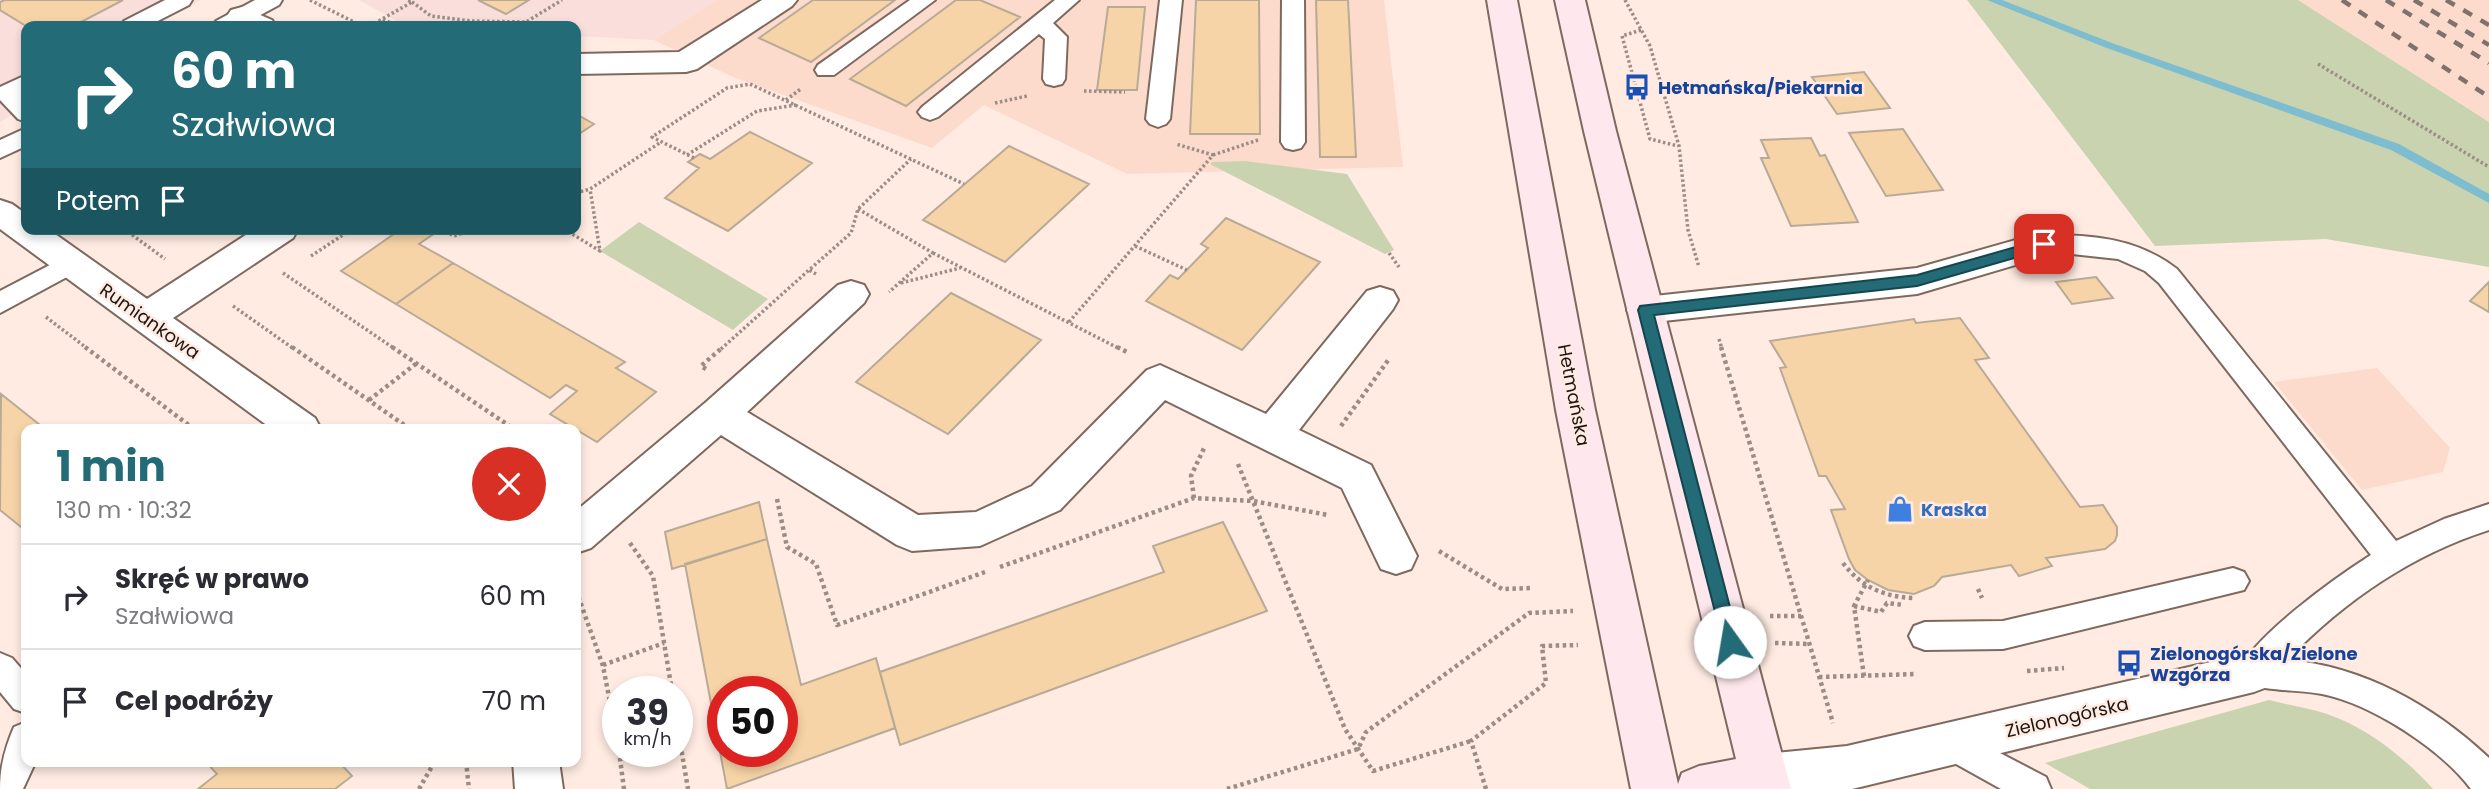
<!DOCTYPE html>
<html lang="pl">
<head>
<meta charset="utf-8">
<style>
	body { margin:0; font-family:Poppins,sans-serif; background:#f7f7f7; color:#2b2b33; height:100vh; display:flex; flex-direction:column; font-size:26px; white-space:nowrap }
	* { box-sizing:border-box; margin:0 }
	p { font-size:23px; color:#7c7c81 }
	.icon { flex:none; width:38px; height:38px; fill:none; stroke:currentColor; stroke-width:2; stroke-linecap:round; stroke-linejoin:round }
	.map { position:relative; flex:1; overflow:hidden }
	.panel { position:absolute; left:21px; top:424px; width:560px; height:343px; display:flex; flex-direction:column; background:#fff; border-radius:14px; box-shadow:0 4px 10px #0003 }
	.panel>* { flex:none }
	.hud { position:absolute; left:21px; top:21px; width:560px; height:214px; border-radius:14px; box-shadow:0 4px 10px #0003; background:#226b77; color:#fff; overflow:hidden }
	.speed { position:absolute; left:602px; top:676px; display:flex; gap:14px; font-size:35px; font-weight:700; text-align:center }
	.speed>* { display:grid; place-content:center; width:91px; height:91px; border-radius:50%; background:#fff; box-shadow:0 4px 10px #0003; line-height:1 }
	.speed small { font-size:18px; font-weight:400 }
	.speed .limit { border:10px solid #d22; background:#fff; color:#111 }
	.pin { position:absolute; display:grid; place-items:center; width:60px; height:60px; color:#fff; margin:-30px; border-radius:14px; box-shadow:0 4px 10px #0006 }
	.me { position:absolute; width:77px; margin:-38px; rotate:347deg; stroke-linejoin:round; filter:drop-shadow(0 0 5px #0008) }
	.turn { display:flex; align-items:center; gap:24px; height:147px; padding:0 35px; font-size:32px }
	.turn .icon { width:91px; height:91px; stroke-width:2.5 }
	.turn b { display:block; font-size:49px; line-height:60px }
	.then { display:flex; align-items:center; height:66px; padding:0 35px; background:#0003; gap:14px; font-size:26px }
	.round { display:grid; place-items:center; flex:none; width:74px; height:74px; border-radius:37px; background:#f7f7f7 }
	.head { display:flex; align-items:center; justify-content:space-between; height:119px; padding:0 35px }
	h1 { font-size:42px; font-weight:700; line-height:52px; color:#226b77 }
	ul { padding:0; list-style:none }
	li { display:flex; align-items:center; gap:21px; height:105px; padding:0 35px; border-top:2px solid #e1e1e2 }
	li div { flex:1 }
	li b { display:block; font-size:26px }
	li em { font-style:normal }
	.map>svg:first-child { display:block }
	.built { fill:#fcdbcc }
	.education { fill:#f9dedc }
	.green { fill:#cad3af }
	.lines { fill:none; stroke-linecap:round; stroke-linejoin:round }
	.stream { fill:#7dbdcf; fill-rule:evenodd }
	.building { fill:#f6d4a7; stroke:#b9aa97; stroke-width:2; fill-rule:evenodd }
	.lane-casing { stroke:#7e695f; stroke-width:4 }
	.street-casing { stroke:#7e695f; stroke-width:4 }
	.secondary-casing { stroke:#7e695f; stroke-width:4 }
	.path-far1 { stroke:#9b8c85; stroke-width:3.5; stroke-dasharray:2.5 2.5; stroke-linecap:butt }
	.path { stroke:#9b8c85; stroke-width:4.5; stroke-dasharray:3.5 3.5; stroke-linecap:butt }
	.lane { fill:#fff; fill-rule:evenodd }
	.street { fill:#fff; fill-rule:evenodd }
	.secondary { fill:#fee8ed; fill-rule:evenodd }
	.rail { stroke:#7f716c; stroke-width:4.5; stroke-dasharray:10 10; stroke-linecap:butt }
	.route { fill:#226b77; stroke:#16464d; stroke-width:2 }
	.labels { text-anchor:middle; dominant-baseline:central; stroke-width:5; stroke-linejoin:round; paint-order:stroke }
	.transit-label { font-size:18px; font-weight:bold; fill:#164399; stroke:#ffebe2; text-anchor:start }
	.street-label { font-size:18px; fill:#1e1512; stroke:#ffebe2 }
	.shop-label { font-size:18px; font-weight:bold; fill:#366cbe; stroke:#ffebe2; text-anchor:start }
</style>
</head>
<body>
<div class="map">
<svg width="2489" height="789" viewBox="0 0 2489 789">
	<rect width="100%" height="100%" fill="#ffebe2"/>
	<!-- built -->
	<path class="built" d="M716,0H1384L1403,167L1127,174L984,105L932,148L733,77L654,40Z
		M2298,0H2489V122Z
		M2377,368L2450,448L2443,472L2362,490L2274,382Z"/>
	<!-- education -->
	<path class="education" d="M0,0H201L151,26H26V107L0,122Z
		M359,0H716L654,40L576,36V26H406Z"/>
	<!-- green -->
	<path class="green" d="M1967,0H2298L2489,122V267L2326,239L2155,246Z
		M1245,161L1347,174L1394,250L1385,254L1210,164L1213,162Z
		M639,222L768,299L733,330L600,251Z
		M2269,700C2288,705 2309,708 2327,714C2368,728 2405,758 2433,789H2090L2045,763Z"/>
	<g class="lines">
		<!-- stream -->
		<path class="stream" d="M1987,0H2002L2112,43L2399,144L2489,194V203L2391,150L2104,47Z"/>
	</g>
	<!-- building -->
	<path class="building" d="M5,0H123L81,22L85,24L81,26H26L0,10V2Z
		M478,0H529L506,14Z
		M813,0H895L811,62L759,38Z
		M956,0H980L1020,17L906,106L850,79Z
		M1196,0H1259L1260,134H1190Z
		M1316,0H1348L1356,157H1320Z
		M1108,7H1145L1137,90H1097Z
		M1864,72L1890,108L1837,114L1812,77Z
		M576,114L594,124L576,136Z
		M1903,129L1943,190L1886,196L1849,133Z
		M750,132L812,163L728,231L665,198L699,168L688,162L700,154L710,159Z
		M1811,138L1820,156L1825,155L1858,222L1791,226L1761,158H1769L1761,140Z
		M1009,146L1089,184L1005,262L923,220Z
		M1226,218L1320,262L1242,350L1146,301L1170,275L1178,279L1208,248L1201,244Z
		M401,229H441L419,244L453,263L396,304L341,271Z
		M453,263L625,362L616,368L656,392L597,442L550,414L577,391L566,385L550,398L396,304Z
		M2096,277L2113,298L2072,304L2056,282Z
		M2489,282V312L2470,301Z
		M951,293L1041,340L948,434L856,382Z
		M1960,318L1989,358L1975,360L2080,507L2103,505L2117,527V535L2115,541L2105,549L2046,558L2052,566L2019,576L2011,565L1942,577L1934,586L1914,594L1888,590L1868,580L1855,570L1849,559L1831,510L1845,509L1826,476H1819L1780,368L1786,367L1770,341L1914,319L1916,323Z
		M1,394L45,429H26V531L0,510Z
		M759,502L767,539L672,569L665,532Z
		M1223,522L1267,611L900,745L880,672L1164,572L1153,546Z
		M767,539L801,685L876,658L895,728L727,789L685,564ZM723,691H782V751H723Z
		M205,761H338L352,776L335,789H198L217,774Z"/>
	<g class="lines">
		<!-- lane casing -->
		<g class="lane-casing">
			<path id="lane" d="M165,0H192L189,5L148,26H121L124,21Z
				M255,0H282L279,5L240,26H213L216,21Z
				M910,0H935L834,75H818L815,70L818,65Z
				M1055,0H1079L1053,23L1067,37L1065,79L1062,84L1054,86L1046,84L1043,79L1045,39L1039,34L938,117L930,120L922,117L918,112L922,107Z
				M1160,0H1182L1170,119L1166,124L1158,127L1150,124L1146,119Z
				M1282,0H1304L1305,142L1301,148L1293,150L1285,148L1281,142Z
				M26,75V91L21,95L26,100V122L18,119L0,100V87Z
				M26,128V146L0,158V140Z
				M2044,235C2093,235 2137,238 2177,269L2396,541L2444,519L2489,504V530C2411,555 2344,601 2287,660C2363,666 2434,706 2489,758V789H2471C2441,749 2372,704 2322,694C2296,689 2268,692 2242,682L2238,672C2255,635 2335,578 2371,555L2159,283L2145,271L2118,259L2035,250L2031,244L2035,238Z
				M69,255L78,257L82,264L78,271L0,313V291Z
				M2233,568L2244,572L2249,581L2244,590L2003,649L1925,650L1914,646L1909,636L1914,626L1925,622L2003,621Z
				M0,653L12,658L26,674V713L14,709L0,692Z
				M26,722V761H36L23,789H0C0,766 5,748 14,727Z
				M1952,728L2046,777L2051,789H2001L1940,755L1935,744L1940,733Z"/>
		</g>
		<!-- street casing -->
		<g class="street-casing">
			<path id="street" d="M762,0H797L792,6L697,69L686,72L576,74V54L679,52Z
				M242,7L272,20L276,26C260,27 237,31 227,16L231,10Z
				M0,200L12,204L26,214V229H48L147,299L255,229H298L293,238L173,318L315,418L321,429H272L0,229Z
				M2044,232L2056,235L2062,244L2056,253L1917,294L1645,323L1632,320L1627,310L1632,300L1645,297L1917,268Z
				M851,281L864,285L869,294L864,303L747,412L918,515L976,512L1032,486L1147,370L1160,365L1266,414L1367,291L1380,287L1393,291L1398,300L1393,309L1299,430L1371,465L1417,556L1411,569L1396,574L1381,569L1342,488L1165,400L1060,510L980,546L912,551L897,545L721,435L591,548L576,553V511L705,403L838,285Z
				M2254,652L2270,658L2276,672L2270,686L2254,692L1852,789H1746L1740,776L1747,760L1764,754L1847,746Z
				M513,761H559L563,789H515Z"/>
		</g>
		<!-- secondary casing -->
		<g class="secondary-casing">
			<path id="secondary" d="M1487,0H1517L1595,410L1678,784L1682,773L1699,766L1736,759L1584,131L1555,0H1585L1616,131L1791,789H1631L1556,410Z"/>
		</g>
		<!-- path-far1 -->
		<path class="path-far1" d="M310,0L362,26
			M1625,0L1650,46L1679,146L1688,230L1699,267
			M412,2L431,16L471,21L526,22L562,0
			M383,19L394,25L392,26
			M370,26L412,2L408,0
			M1641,30L1622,36L1650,139L1678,146
			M2318,64L2489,167
			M1084,91L1125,92
			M786,100L802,88
			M995,103L1027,96
			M687,155L757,111L796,105
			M1213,155L1258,140
			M694,158L652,137L727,88L750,84L964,184
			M576,193L590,189L661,142
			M858,209L933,253L889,292
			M124,229L165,259
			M441,229L454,236L476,229
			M564,229L600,251L590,189
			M1135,246L1187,270
			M933,253L1120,349
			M1389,253L1399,267
			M311,256L352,229
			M283,273L395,349
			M816,274L809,270L851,233L858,209L911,159
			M901,283L960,268
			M233,306L294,349
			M46,317L88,349
			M1069,322L1213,155L1176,144
			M1719,339L1722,349
			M721,349L809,270"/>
		<!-- path -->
		<path class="path" d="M85,347L194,429
			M292,347L410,429
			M392,347L514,429
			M1117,347L1129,353
			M1721,347L1833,723
			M706,369L701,366L723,347
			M369,400L417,363
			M1341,426L1389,359
			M1238,464L1345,729L1373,771L1471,741
			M1194,498L1191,476L1205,446
			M777,499L787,547L816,564L837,625L985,572
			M630,543L653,576L672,691
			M1439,551L1502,589L1533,588
			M1843,563C1861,587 1884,597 1914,598
			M1000,567L1194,498L1253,501L1328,515
			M1978,589L1982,598
			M576,590L603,666L618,744
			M1854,606L1881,612L1887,603L1904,605
			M1770,616H1801
			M1775,643L1809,644
			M603,665L664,643
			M2027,671L2064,668
			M1864,676L1854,606L1868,580
			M1819,677L1917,674
			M677,724L688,789
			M619,751L624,789
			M620,757L635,751
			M466,761L469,789
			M419,789L435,761
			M1227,789L1358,749L1366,732L1529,613L1573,611
			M1486,789L1471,741L1546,683L1542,646L1578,645"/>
		<!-- lane -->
		<use href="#lane" class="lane"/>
		<!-- street -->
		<use href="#street" class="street"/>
		<!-- secondary -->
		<use href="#secondary" class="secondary"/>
		<!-- rail -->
		<path class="rail" d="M2342,0L2489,97
			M2386,0L2489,63
			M2414,0L2489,45
			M2446,0L2489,25"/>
	</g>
	<!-- route -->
	<path class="route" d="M2044,239L2051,244L2049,248L1917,286L1654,315L1739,642L1737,647L1730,650L1724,647L1638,310L1640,306L1917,275Z"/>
	<!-- icons -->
	<defs>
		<g id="bus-bare" transform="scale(2.1)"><path d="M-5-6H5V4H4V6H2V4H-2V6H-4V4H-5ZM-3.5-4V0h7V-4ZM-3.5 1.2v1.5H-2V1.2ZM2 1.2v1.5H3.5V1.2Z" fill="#1a4fb4" stroke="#ffebe2" stroke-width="2.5" paint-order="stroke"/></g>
		<g id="shop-bare" transform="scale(2.1)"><path d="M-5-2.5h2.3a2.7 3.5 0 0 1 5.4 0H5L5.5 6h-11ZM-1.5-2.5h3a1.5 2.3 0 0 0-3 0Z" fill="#3f7fe0" stroke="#ffebe2" stroke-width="2.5" paint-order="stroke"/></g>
	</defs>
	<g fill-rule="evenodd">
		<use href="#bus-bare" x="1637" y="87"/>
		<use href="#shop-bare" x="1900" y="509"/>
		<use href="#bus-bare" x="2129" y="663"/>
	</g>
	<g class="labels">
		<!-- transit labels -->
		<g class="transit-label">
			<text x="1658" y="87">Hetmańska/Piekarnia</text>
			<text x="2150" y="653">Zielonogórska/Zielone<tspan x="2150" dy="21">Wzgórza</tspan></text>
		</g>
		<!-- street labels -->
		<g class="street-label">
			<text transform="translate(150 321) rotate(35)">Rumiankowa</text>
			<text transform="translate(1574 395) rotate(79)">Hetmańska</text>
			<text transform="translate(2067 717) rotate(-13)">Zielonogórska</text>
		</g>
		<!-- shop labels -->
		<g class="shop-label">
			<text x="1921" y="509">Kraska</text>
		</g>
	</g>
</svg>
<div class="speed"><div>39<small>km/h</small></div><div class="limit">50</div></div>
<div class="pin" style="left:2044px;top:244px;background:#d93025"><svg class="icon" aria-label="arrive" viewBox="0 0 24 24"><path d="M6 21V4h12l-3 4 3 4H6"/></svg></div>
<svg class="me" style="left:1730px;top:642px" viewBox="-20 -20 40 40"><circle r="19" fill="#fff"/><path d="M0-13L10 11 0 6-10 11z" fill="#226b77"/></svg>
<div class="hud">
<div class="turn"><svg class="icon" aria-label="right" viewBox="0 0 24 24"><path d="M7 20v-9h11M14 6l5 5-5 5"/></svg><div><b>60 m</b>Szałwiowa</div></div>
<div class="then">Potem<svg class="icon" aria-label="arrive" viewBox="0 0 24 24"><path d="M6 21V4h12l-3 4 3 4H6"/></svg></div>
</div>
<section class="panel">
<div class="head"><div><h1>1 min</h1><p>130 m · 10:32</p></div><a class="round" style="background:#d93025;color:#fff"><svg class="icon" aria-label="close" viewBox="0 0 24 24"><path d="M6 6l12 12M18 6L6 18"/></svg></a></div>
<ul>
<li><svg class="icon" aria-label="right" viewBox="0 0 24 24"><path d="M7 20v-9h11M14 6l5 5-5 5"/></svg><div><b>Skręć w prawo</b><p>Szałwiowa</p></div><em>60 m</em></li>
<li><svg class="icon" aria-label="arrive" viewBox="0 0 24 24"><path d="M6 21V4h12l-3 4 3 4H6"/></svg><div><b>Cel podróży</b></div><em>70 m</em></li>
</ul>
</section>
</div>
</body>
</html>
